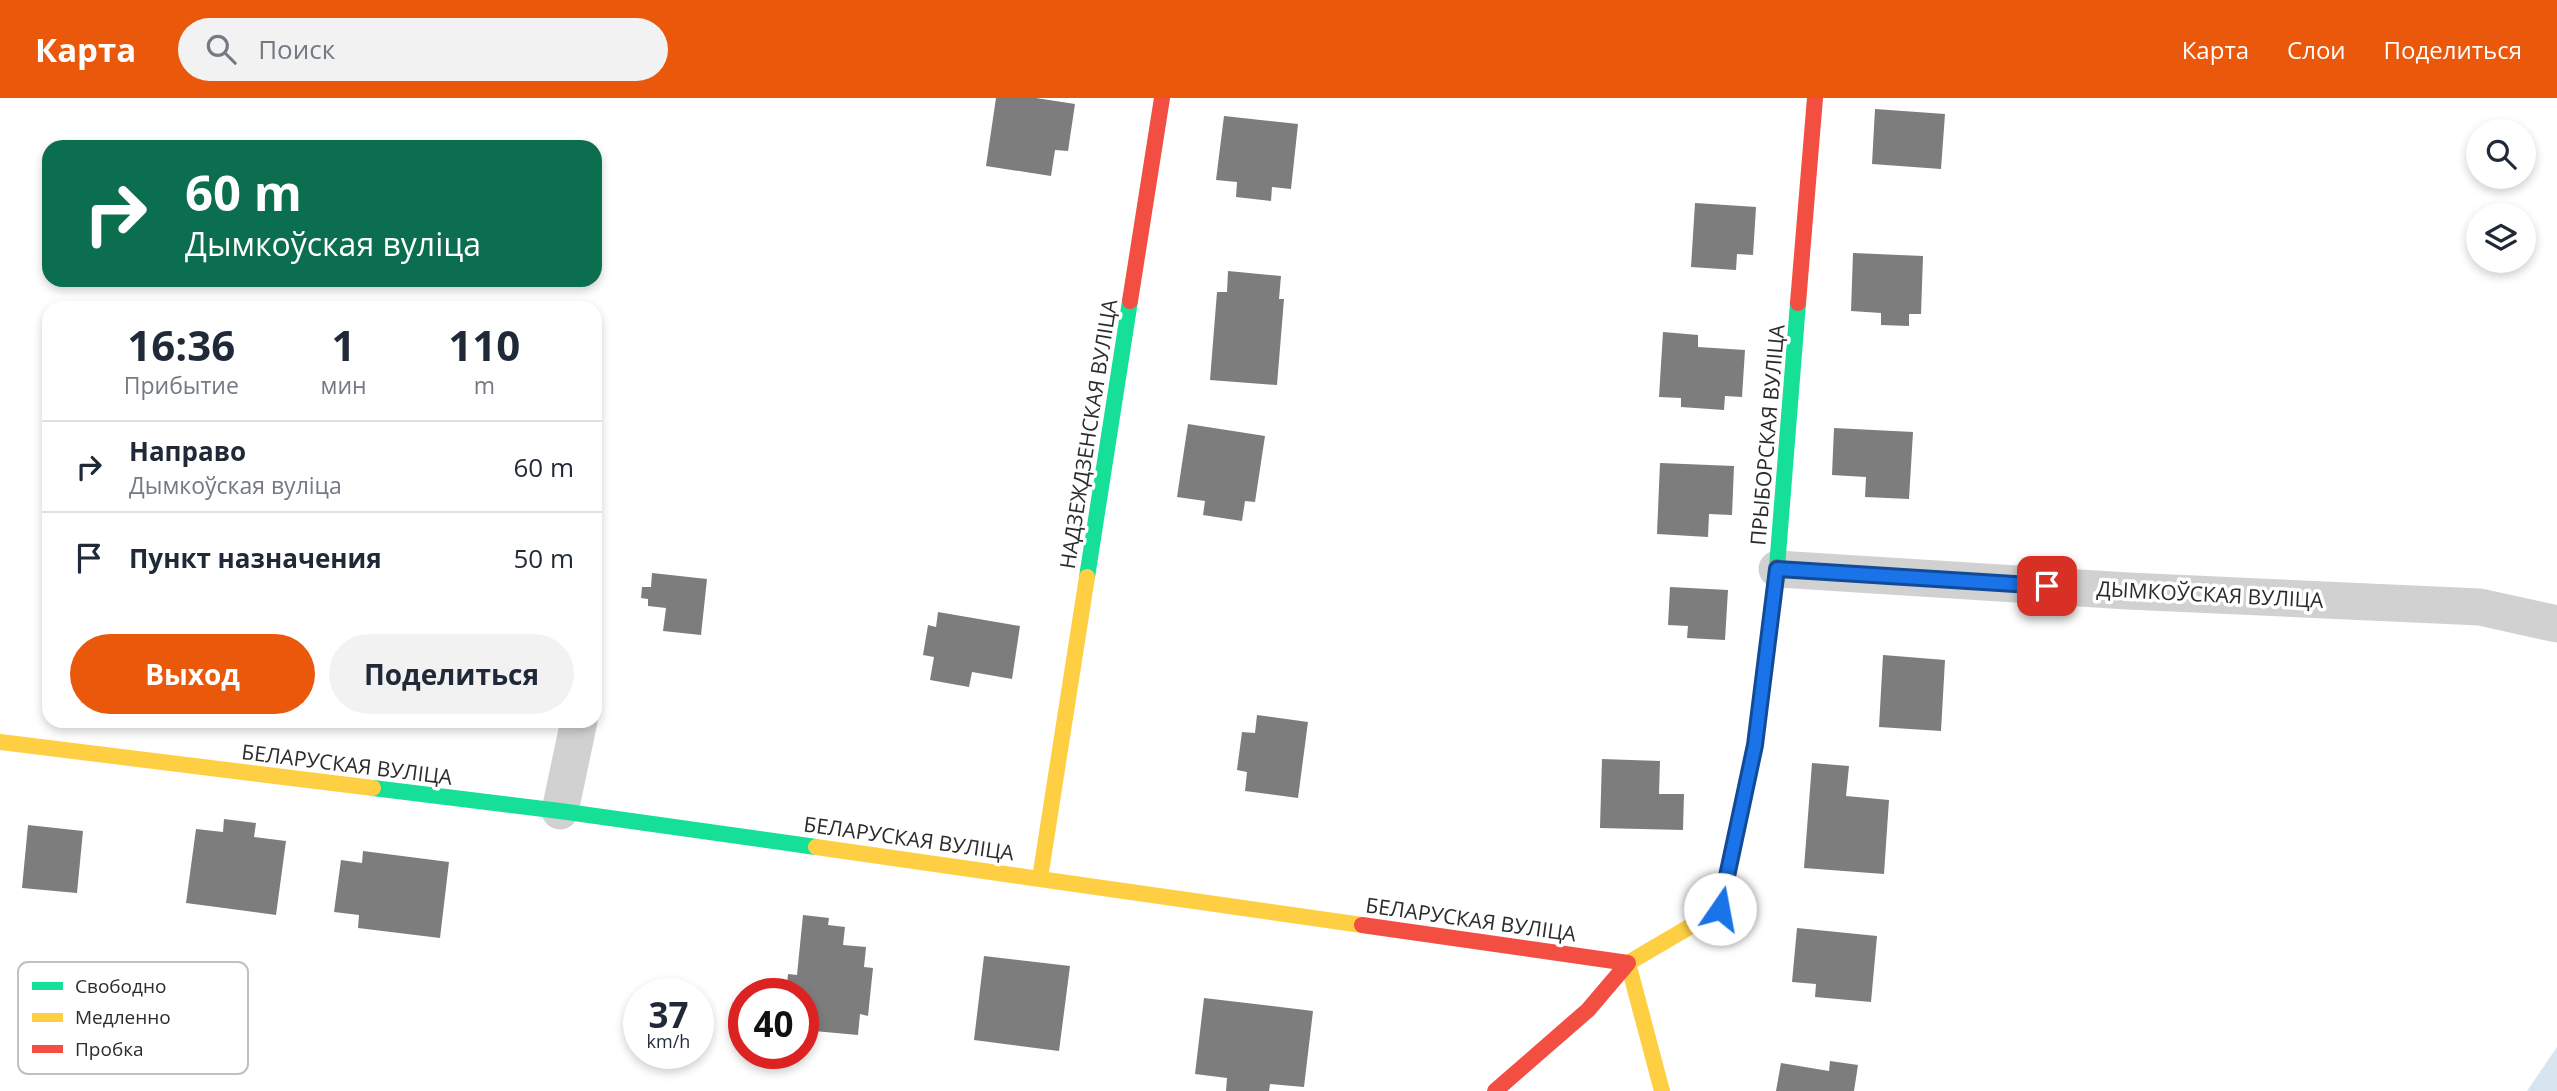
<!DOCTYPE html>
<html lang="ru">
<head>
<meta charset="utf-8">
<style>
	body { margin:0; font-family:"Open Sans",sans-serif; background:#f2f2f3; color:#1f2937; height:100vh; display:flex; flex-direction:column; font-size:26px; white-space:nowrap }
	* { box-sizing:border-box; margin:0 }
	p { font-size:23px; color:#747a83 }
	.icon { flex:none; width:38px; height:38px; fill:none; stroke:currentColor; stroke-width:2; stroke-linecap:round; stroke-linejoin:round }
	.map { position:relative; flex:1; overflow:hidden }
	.sheet { position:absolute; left:42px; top:203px; width:560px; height:427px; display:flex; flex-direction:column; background:#fff; border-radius:21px; box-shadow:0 4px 10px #0003 }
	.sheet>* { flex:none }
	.guide { position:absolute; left:42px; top:42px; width:560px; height:147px; border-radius:21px; box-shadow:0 4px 10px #0003; background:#0b6e4f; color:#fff; overflow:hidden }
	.buttons { position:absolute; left:2466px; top:21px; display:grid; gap:14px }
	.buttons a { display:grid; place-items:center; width:70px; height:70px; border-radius:50%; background:#fff; box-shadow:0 4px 10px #0003; font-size:35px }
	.speed { position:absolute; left:623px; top:880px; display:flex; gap:14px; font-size:35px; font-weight:700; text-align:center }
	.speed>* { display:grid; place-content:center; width:91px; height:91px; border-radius:50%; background:#fff; box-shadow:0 4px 10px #0003; line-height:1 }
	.speed small { font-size:18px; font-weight:400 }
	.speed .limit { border:10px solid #d22; background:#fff; color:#111 }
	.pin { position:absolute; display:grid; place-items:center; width:60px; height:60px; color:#fff; margin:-30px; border-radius:14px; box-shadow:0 4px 10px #0006 }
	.me { position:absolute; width:77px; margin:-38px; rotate:12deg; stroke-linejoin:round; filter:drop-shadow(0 0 5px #0008) }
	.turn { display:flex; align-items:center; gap:24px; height:147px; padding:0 28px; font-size:32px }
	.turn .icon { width:91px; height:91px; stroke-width:2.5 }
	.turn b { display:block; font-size:49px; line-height:60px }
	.eta { display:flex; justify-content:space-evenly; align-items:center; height:119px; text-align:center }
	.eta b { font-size:42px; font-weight:700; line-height:49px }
	.cta { display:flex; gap:14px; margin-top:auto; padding:14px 28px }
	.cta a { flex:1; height:80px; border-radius:42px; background:#ea580c; color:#fff; font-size:28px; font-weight:700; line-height:80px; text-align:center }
	.cta a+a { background:#f2f2f3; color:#1f2937 }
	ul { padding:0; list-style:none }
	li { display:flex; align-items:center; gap:21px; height:91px; padding:0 28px; border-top:2px solid #e0e1e3 }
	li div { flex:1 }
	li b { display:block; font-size:26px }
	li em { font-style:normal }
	header { display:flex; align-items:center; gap:42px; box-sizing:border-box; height:98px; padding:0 35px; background:#ea580c; color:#fff }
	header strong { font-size:33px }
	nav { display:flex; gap:38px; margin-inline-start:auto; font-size:24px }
	.search { width:490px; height:63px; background:#f2f2f3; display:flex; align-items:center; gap:18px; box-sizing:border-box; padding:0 24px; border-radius:38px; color:#747a83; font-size:26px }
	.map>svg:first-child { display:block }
	.water { fill:#d8e4ef }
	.building { fill:#7d7d7d }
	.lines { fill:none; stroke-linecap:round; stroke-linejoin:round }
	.street { stroke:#d1d1d1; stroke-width:37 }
	.fast { stroke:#16e098; stroke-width:16 }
	.slow { stroke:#ffcf43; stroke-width:16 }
	.jam { stroke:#f24e42; stroke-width:16 }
	.route-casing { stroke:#114b97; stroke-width:18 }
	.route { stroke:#1a73e8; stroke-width:12 }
	.labels { text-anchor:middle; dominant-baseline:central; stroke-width:7; stroke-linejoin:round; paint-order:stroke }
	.street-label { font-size:21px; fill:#2c2c2c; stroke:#fff }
	.key { fill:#fff; stroke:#c0c0c0; stroke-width:2 }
	.key-label { font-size:19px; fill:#2c2c2c }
</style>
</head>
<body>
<header>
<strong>Карта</strong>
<div class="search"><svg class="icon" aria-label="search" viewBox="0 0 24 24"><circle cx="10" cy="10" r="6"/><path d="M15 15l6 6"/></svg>Поиск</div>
<nav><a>Карта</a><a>Слои</a><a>Поделиться</a></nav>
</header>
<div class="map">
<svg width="2557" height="993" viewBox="0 0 2557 993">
	<rect width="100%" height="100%" fill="#fff"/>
	<!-- water -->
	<path class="water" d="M2557,949V993H2527Z"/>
	<!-- building -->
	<path class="building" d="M996,0H1036L1075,6L1068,53L1055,52L1051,78L986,68Z
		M1875,11L1945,16L1941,71L1872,66Z
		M1224,18L1298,26L1291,91L1272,89L1271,103L1236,99L1237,84L1216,82Z
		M1695,105L1756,109L1753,157L1737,156L1736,172L1691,169Z
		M1853,155L1923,158L1921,216H1909V228L1881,227V215L1851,213Z
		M1228,173L1281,178L1279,201H1284L1277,287L1210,282L1217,194H1227Z
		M1663,234L1698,237V249L1745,252L1742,299L1725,298L1724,312L1681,309V300L1659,299Z
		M1188,326L1265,338L1255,404L1245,403L1242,423L1203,417L1205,403L1177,399Z
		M1834,330L1913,334L1909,401L1865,399L1866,379L1832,377Z
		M1660,365L1734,368L1732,417L1709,416L1708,439L1657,436Z
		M652,475L707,481L701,537L663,533L666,510L648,508V501L641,500L642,489H651Z
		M1670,489L1728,492L1725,542L1687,540L1688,528L1668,527Z
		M938,514L1020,528L1012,581L972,574L969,589L930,582L934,559L923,557L928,527L936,529Z
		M1883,557L1945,562L1941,633L1879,629Z
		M1257,617L1308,624L1298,700L1245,693L1247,674L1237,672L1242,634L1255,635Z
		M1602,661L1660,663L1659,696H1684L1683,732L1600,730Z
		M1812,665L1849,668L1846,698L1889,702L1884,776L1804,770Z
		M224,721L256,725L254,739L286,743L276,817L186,805L196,731L223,734Z
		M28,727L83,733L77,795L22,790Z
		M363,753L449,764L440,840L358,830L359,817L334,814L341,762L362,765Z
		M803,817L829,820L828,827L845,829L843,847L866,849L864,869L873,870L868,918L860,916L858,937L803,932V896H786L788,876L797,877Z
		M1797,830L1877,838L1871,904L1815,899L1816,886L1792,884Z
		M984,858L1070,868L1059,953L974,942Z
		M1204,900L1313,913L1304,989L1270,986L1269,993H1226L1227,980L1195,976Z
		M1830,963L1858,967L1854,993H1776L1781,965L1829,973Z"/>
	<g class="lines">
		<!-- street -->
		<path class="street" d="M1777,471L2128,493L2480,509L2557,526
			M560,713L579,623"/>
		<!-- fast -->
		<path class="fast" d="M1777,469L1798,205
			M1087,479L1130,203
			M373,690L560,713L816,749"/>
		<!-- slow -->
		<path class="slow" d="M0,644L373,690
			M816,749L1362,827
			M1040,780L1087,479
			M1662,993L1628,865L1720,811L1737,730"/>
		<!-- jam -->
		<path class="jam" d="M1130,203L1162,0
			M1798,205L1815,0
			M1737,730L1755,647L1777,469
			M1362,827L1628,865L1588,912L1495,993"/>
	</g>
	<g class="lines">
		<!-- route casing -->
		<g class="route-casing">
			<path id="route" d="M1720,811L1755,647L1777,471L2047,488"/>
		</g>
		<!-- route -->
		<use href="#route" class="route"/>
	</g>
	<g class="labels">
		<!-- street labels -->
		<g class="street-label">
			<text transform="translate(1088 336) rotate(-81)">НАДЗЕЖДЗЕНСКАЯ ВУЛІЦА</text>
			<text transform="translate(1767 337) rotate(-85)">ПРЫБОРСКАЯ ВУЛІЦА</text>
			<text transform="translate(2210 496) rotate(3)">ДЫМКОЎСКАЯ ВУЛІЦА</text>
			<text transform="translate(347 666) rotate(7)">БЕЛАРУСКАЯ ВУЛІЦА</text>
			<text transform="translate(909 740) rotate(8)">БЕЛАРУСКАЯ ВУЛІЦА</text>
			<text transform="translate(1471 821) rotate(8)">БЕЛАРУСКАЯ ВУЛІЦА</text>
		</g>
	</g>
	<!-- legend -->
	<rect x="18" y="864" width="230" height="112" rx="10" class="key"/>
	<rect x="32" y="884" width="31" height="8" fill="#16e098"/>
	<rect x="32" y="915" width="31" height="9" fill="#ffcf43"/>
	<rect x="32" y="947" width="31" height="8" fill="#f24e42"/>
	<g class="key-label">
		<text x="75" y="895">Свободно</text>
		<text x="75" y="926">Медленно</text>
		<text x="75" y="958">Пробка</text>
	</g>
</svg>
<div class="buttons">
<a><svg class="icon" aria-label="search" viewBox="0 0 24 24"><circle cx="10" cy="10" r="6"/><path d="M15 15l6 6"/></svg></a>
<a><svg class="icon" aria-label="layers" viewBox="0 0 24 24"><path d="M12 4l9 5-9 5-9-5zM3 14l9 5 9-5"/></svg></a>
</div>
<div class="speed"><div>37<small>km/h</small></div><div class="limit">40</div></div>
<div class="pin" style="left:2047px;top:488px;background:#d93025"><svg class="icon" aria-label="arrive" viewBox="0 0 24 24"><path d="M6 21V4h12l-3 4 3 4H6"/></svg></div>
<svg class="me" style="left:1720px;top:811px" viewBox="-20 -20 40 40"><circle r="19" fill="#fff"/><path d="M0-13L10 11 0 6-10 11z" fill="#1a73e8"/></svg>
<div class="guide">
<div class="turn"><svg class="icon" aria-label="right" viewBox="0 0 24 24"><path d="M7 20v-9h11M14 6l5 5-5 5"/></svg><div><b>60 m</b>Дымкоўская вуліца</div></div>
</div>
<section class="sheet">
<div class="eta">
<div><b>16:36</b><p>Прибытие</p></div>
<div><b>1</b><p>мин</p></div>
<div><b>110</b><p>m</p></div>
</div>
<ul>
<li><svg class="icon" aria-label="right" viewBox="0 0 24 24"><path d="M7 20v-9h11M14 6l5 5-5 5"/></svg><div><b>Направо</b><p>Дымкоўская вуліца</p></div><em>60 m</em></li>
<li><svg class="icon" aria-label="arrive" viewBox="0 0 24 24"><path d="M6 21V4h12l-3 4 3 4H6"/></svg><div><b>Пункт назначения</b></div><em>50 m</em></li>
</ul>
<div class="cta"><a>Выход</a><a>Поделиться</a></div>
</section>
</div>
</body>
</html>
